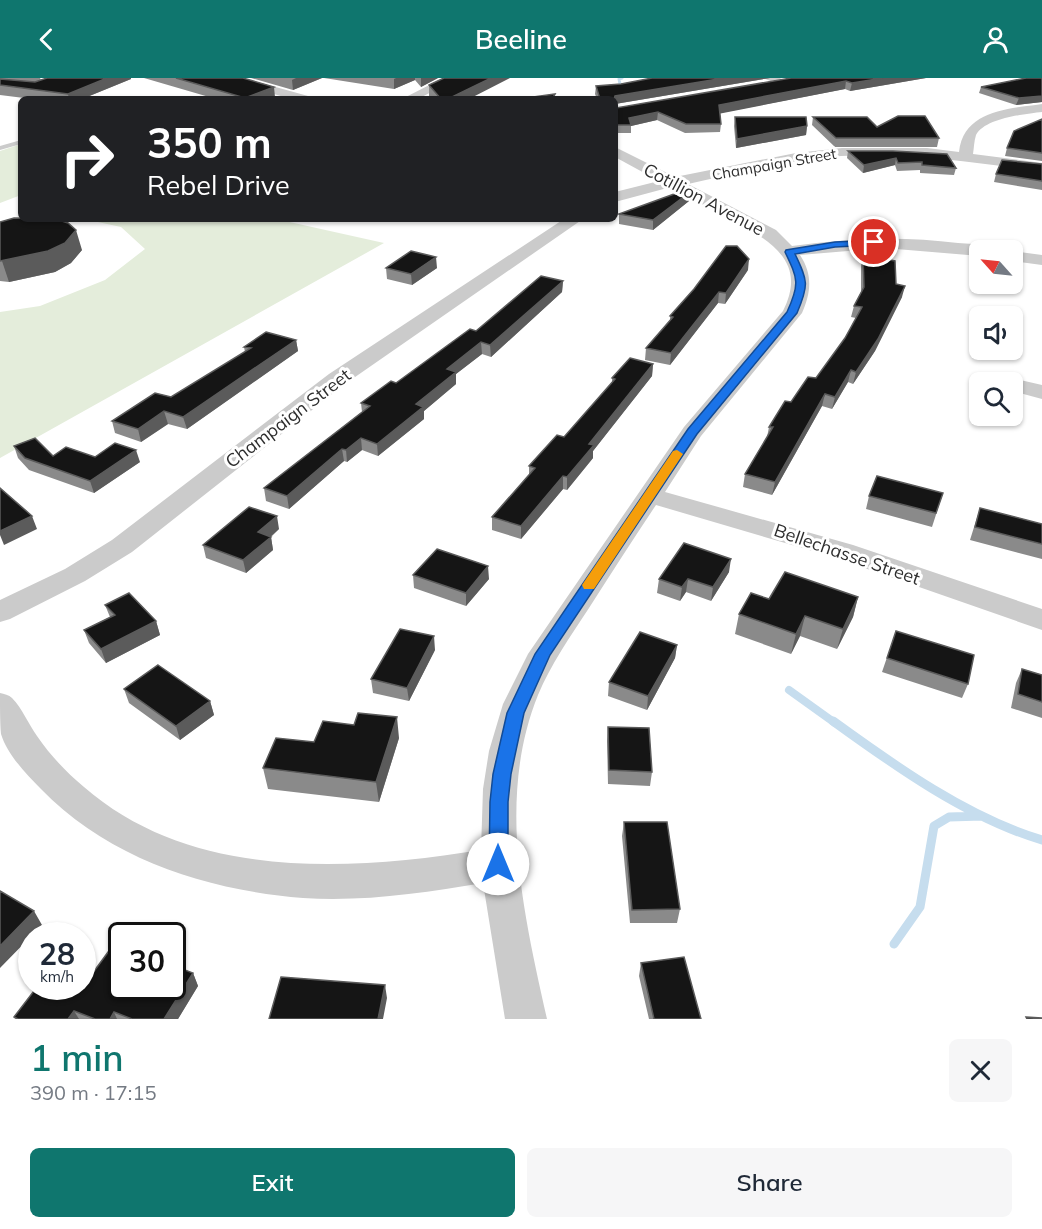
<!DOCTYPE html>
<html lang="en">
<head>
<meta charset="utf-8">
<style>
	body { margin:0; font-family:Mulish,sans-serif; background:#f6f6f7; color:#1f2937; height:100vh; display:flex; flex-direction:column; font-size:22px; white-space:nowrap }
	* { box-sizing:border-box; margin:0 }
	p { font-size:20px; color:#747a83 }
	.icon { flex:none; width:33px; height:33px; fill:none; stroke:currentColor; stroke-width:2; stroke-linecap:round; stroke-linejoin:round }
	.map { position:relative; height:941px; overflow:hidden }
	.details { display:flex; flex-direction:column; background:#fff; flex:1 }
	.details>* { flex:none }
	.top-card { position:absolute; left:18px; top:18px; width:600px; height:126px; border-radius:9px; box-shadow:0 2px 4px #0004; background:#202124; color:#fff; overflow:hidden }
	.needle { width:39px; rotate:297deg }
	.buttons { position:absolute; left:969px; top:162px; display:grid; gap:12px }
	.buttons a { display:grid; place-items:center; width:54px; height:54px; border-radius:9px; background:#fff; box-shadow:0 2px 4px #0004; font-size:30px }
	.speed { position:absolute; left:18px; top:844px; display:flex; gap:12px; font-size:30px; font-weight:700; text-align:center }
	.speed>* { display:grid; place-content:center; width:78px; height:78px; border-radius:50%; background:#fff; box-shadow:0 2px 4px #0004; line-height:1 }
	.speed small { font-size:15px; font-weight:400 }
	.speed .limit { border:3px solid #111; border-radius:9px; background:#fff; color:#111 }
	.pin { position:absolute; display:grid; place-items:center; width:51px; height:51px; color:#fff; margin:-26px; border:3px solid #fff; border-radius:50%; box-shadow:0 2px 6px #0007 }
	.me { position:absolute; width:66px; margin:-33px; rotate:0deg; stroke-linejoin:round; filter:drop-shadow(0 0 4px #0008) }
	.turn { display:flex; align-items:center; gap:21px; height:126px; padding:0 30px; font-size:27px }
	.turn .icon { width:78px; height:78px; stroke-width:2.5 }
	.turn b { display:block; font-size:42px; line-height:51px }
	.round { display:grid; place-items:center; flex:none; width:63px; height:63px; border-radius:9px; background:#f6f6f7 }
	.headline { display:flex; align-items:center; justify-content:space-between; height:102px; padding:0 30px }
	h1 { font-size:36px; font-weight:600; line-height:45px; color:#0f766e }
	.cta { display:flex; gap:12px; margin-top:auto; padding:12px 30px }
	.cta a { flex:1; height:69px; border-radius:9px; background:#0f766e; color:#fff; font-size:24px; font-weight:600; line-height:69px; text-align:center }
	.cta a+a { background:#f6f6f7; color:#1f2937 }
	header { display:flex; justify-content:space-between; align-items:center; height:78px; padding:0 30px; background:#0f766e; color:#fff; font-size:27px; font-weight:600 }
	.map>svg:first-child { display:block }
	.green { fill:#e4eddb }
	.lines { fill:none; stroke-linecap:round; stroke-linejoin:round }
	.stream-far2 { stroke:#c6ddee; stroke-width:3 }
	.stream-far1 { stroke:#c6ddee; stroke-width:8 }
	.stream { stroke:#c6ddee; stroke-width:9 }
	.service { fill:#cbcbcb; fill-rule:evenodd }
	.minor { fill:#cbcbcb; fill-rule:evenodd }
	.wall { fill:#8a8a8a }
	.shaded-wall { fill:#5b5b5b }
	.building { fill:#151515; stroke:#5b5b5b; stroke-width:1.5 }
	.route { fill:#1a73e8; stroke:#114b97; stroke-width:1.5 }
	.slow { fill:#f59e0b }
	.labels { text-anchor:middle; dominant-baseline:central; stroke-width:6; stroke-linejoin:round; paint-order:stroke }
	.far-street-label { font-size:15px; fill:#2e2e2e; stroke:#fff }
	.street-label { font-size:18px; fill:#2e2e2e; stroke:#fff }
</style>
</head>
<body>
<header><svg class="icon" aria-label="back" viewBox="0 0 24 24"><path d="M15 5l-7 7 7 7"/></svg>Beeline<svg class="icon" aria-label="person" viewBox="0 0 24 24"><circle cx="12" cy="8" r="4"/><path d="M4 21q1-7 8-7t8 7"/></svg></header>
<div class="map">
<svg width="1042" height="941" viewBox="0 0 1042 941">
	<rect width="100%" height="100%" fill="#fff"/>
	<!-- green -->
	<path class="green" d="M21,66V117L0,125V73Z
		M84,141H276L384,165L0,380V234L40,228L105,202L145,171L121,149Z"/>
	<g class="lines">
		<!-- stream-far2 -->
		<path class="stream-far2" d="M620,6L619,1L622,0"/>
		<!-- stream-far1 -->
		<path class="stream-far1" d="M789,612L835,645"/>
		<!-- stream -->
		<path class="stream" d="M833,643C895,688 968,740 1042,762
			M894,866L920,829L934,748L949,739L982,738"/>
		<!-- service -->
		<path class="service" d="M21,62V66L0,72V68Z"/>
		<!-- minor -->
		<path class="minor" d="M224,0H243L308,18L310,21H291L226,2Z
			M443,0H458L418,21H402Z
			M763,0H780L786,4L780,7Z
			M1042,26V34C1025,36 985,40 976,57C974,63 974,70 973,76L1042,85V93C975,85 909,74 841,78C789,82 738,95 688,106L776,152L792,168C848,160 903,158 958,165C967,166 982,165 988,172H980V178L884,170L800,177C813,197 811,214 802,235L701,358L665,414L853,467L1042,531V552L833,479L656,427C633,461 611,496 589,530C570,559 551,586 538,617C496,721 524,837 547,941H505L483,805C424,815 363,824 303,820C206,812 109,781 41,711C26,696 7,676 1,656C0,645 0,627 0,615C4,616 9,617 12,620C22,630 29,647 37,658C50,677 66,694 84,709C192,803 350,793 481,772L483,711L489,673L503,626L528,576L684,349L783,233C809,182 767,161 729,140C709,130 690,120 671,109L615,124V114L659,103L615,79V69L675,99L796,75L842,70H927L959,74C964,32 1008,31 1042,26Z
			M564,141H583L345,306L132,474L85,503L10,541L0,544V522L65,491L112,462L329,296Z
			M1012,173L1042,177V187L1012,183Z
			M1012,300L1042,307V321L1012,313V304H1002Z"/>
	</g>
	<!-- wall -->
	<path class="wall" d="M0,0H40L41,2L47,0H131V1L82,21H32L0,17Z
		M144,0H243L275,19L270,21H216Z
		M251,0H322L293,12Z
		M324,0H438L421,9L415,2L394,11Z
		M652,0H770L615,26V21H597L595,16L596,8L621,6Z
		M791,0H926L850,13L845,11L720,35L721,46L720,54L685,55L657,42L631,48V55H615V29L616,30Z
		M1042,0V24L1016,27L979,15L981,9Z
		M429,7L469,21H433L429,18Z
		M735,39L807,48L806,57L736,70L734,48Z
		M813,39L877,49L939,60L937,69H835L812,47Z
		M1042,41V83L1005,78L1007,70Z
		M848,73L956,90L954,97L920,95V92L897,93L895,87L863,95L847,80Z
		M1042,86V112L994,104L996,96Z
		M689,123L653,152L619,146V136Z
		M0,144L82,172L71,185L55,194L9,204L0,203Z
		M863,177L896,206L902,219L875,273L853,306L848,304L832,331L822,328L772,417L743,409L745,396L767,359L769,349L791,324L816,300L845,260L856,240L851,239L854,228L861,214V188Z
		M386,190H437L412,207L387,201Z
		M748,192L725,226L718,225L670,287L645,282L646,270L670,243V238Z
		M563,203L562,214L491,279L482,276L456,296V306L424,333V341L378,378L362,372L347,384L344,383L289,431L266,423L264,410L362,334L361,325L396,305L476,253Z
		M296,262L298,273L187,351L168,346L141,364L115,355L112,343L171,319L245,274L244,269Z
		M653,286L652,298L593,373V380L567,412L563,411L521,461L492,452V439L529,397V388L564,359L612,305V300Z
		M14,368L53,378L95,379L140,384L94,415L29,392L18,380Z
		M943,415L932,449L866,431L869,418Z
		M980,430L1042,446V481L970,462Z
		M279,451L271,459L273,472L246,495L206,480L203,467Z
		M729,494L711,523L686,514L680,523L657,515L659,501Z
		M413,497L489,501L466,528L414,510Z
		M858,519L853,539L837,571L800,558L791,576L735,556L739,536L769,521Z
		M105,527L156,543L160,557L106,585L89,565L84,552L110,539Z
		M896,553L968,606L962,620L882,594Z
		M677,567L675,580L647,632L608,618L609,604Z
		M435,572L409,623L373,615L371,601Z
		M1022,591L1042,597V640L1011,630L1016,605Z
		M124,611L210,623L214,637L180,662L129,625Z
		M354,647L399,660L379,724L268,711L263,690L314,664Z
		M608,649L652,694L650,708L608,706L607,663Z
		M624,744L680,831L677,845H630L622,758Z
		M641,885L701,941H649L639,898Z
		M193,895L198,908L178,941H15L14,939L81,911Z"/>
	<!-- shaded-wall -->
	<path class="shaded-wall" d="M107,0H131V1L82,21H69L68,16Z
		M296,0H322L293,12L292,2Z
		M396,0H415V2L394,11V1Z
		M421,0H438L421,9Z
		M491,0H510L469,21H448Z
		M724,0H770L615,26V18Z
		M883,0H926L850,13L852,5Z
		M846,3L845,11L718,36L719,27Z
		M274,9L275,19L270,21H246L245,20Z
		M1042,18V24L1016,27L1019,20Z
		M658,34L657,42L631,48L629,40Z
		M807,48L806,57L736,70L737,61Z
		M896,80L895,87L863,95L864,87Z
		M690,114L689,123L653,152V142Z
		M76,152L82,172L71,185L55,194L9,204L2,183Z
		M436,179L437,190L412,207L411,196Z
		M749,181L748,192L725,226L726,215Z
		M563,203L562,214L491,279L490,267Z
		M905,208L902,219L875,273L853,306L856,294Z
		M719,214L718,225L670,287L671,275Z
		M296,262L298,273L187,351L183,339Z
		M481,264L482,276L456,296V306L424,333V341L378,378L377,366L416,326L447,291Z
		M653,286L652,298L593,373V380L567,412V399L589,366Z
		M851,292L848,304L832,331L835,319Z
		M825,316L822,328L772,417L775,404Z
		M164,333L168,346L141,364L138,351Z
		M361,360L362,372L347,384L346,372Z
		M342,371L344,383L289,431L287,418Z
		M136,372L140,384L94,415L90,403Z
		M563,398V411L521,461V448Z
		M32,438L37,451L4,467L0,457V453Z
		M277,438L279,451L261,467L258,454Z
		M271,459L273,472L246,495L243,482Z
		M731,481L729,494L711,523L713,509Z
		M488,488L489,501L466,528V515Z
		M688,501L686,514L680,523L682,509Z
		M858,519L853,539L837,571L843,551Z
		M805,538L800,558L791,576L796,556Z
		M156,543L160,557L106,585L101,571Z
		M434,558L435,572L409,623L407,610Z
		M677,567L675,580L647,632L648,618Z
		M210,623L214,637L180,662L176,648Z
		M397,639L399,660L379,724L376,704Z
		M34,833L42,847L0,890V868Z
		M193,895L198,908L178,941H164Z
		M385,907L387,920L383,941H378Z
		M74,933L79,941H68Z
		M114,934L117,941H110Z"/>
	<!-- building -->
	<path class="building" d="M47,0H107L68,16L0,7V1L35,4Z
		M176,0H243L274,9L245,20Z
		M444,0H491L448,21H441L429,7Z
		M652,0H724L615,18L614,21H600L596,8L621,6Z
		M791,0H883L852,5L846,3L719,27L721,46H686L658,34L629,40L631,47H615V29L616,30Z
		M1026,0H1042V18L1019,20L981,9Z
		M555,16L552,21H519Z
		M898,38H925L939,60H836L813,39H867L877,49Z
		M735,39H806L807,48L737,61Z
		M1042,41V75L1007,70L1014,53Z
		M848,73H893L947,76L956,90L922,87V84L898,85L896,80L864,87Z
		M1002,82L1042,86V103L996,96Z
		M688,111L690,114L653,142L619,136Z
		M14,140L56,141L68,145L76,152L65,165L48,173L0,183V144Z
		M726,168H737L749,181L726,215L719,214L671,275L646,270L673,239L670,238L694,211Z
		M411,173L436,179L411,196L386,190Z
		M863,177L895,183L896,206L905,208L878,261L856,294L851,292L835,319L825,316L775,404L745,396L773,349H769L785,323L791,324L808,299L816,300L845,260L862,229L854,228L864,209Z
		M541,198L563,203L490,267L481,264L447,291L456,294L416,326L423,329L377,366L361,360L346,372L342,371L287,418L264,410L370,328L361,325L391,303L396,305L470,251L476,253Z
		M266,254L296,262L183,339L164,333L138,351L112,343L155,315L171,319L251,270L244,269Z
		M630,280L653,286L589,366L594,367L567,399L563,398L521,448L492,439L535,390L529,388L557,357L564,359L615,301L612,300Z
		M35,360L53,378L66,369L95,379L115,365L136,372L90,403L25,380L14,368Z
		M877,398L943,415L936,435L869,418Z
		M0,410L32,438L0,453Z
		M249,429L277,438L258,454L271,459L243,482L203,467Z
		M980,430L1042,446V466L975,449Z
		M684,465L731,481L713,509L688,501L682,509L659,501Z
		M437,471L488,488L466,515L413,497Z
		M785,494L858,519L843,551L805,538L796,556L739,536L751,515L769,521Z
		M129,515L156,543L101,571L84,552L115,537L105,527Z
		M400,551L434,558L407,610L371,601Z
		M896,553L974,577L968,606L887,580Z
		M640,554L677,567L648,618L609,604Z
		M158,587L210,623L176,648L124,611Z
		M1022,591L1042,597V624L1018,616Z
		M358,635L397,639L376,704L263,690L276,660L314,664L323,643L354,647Z
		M608,649L649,650L652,694L609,692Z
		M624,744H667L680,831L632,832Z
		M0,813L34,833L0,868Z
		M114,866L122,869V909H172V887L193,895L164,941H132L114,934L110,941H95L74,933L68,941H18L14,939L37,909H75L81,911Z
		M684,879L701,941H654L641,885Z
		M281,899L385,907L378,941H269Z
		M1026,939L1042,940V941H1027Z"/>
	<!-- route -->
	<path class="route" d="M877,162V166L874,167L835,169L795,176C808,203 809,207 797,235L697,356L550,577L524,635L511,696L508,724V786L505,792L498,794L492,792L489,786L490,724L493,696L507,635L535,576L688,351L787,234C800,206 798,201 785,174L786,172L835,164Z"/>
	<!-- slow -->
	<path class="slow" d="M677,372L683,376L594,511H584L582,507L584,504L673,373Z"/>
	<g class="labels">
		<!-- far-street labels -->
		<g class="far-street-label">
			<text transform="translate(774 86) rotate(-10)">Champaign Street</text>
		</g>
		<!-- street labels -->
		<g class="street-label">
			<text transform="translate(704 121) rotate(28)">Cotillion Avenue</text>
			<text transform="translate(288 340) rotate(-37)">Champaign Street</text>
			<text transform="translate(847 476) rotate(19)">Bellechasse Street</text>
		</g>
	</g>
</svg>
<div class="buttons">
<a><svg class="needle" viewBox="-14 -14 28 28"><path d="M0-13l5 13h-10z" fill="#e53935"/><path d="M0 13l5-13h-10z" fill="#747a83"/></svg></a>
<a><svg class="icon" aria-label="sound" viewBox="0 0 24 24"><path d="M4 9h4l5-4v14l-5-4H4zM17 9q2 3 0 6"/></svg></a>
<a><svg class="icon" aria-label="search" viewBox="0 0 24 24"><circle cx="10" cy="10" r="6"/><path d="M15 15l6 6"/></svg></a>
</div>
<div class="speed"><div>28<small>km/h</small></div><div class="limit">30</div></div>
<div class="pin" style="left:874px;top:164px;background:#d93025"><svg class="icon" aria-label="arrive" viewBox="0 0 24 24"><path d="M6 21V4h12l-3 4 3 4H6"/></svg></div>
<svg class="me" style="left:498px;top:786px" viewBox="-20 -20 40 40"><circle r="19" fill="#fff"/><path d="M0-13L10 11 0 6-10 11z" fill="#1a73e8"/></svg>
<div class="top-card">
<div class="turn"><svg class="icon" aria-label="right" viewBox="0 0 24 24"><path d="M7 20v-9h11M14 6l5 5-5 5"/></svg><div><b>350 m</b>Rebel Drive</div></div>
</div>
</div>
<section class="details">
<div class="headline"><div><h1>1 min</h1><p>390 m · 17:15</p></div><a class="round"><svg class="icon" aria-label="close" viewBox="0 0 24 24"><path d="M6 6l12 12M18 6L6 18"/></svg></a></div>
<div class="cta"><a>Exit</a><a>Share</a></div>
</section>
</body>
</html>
